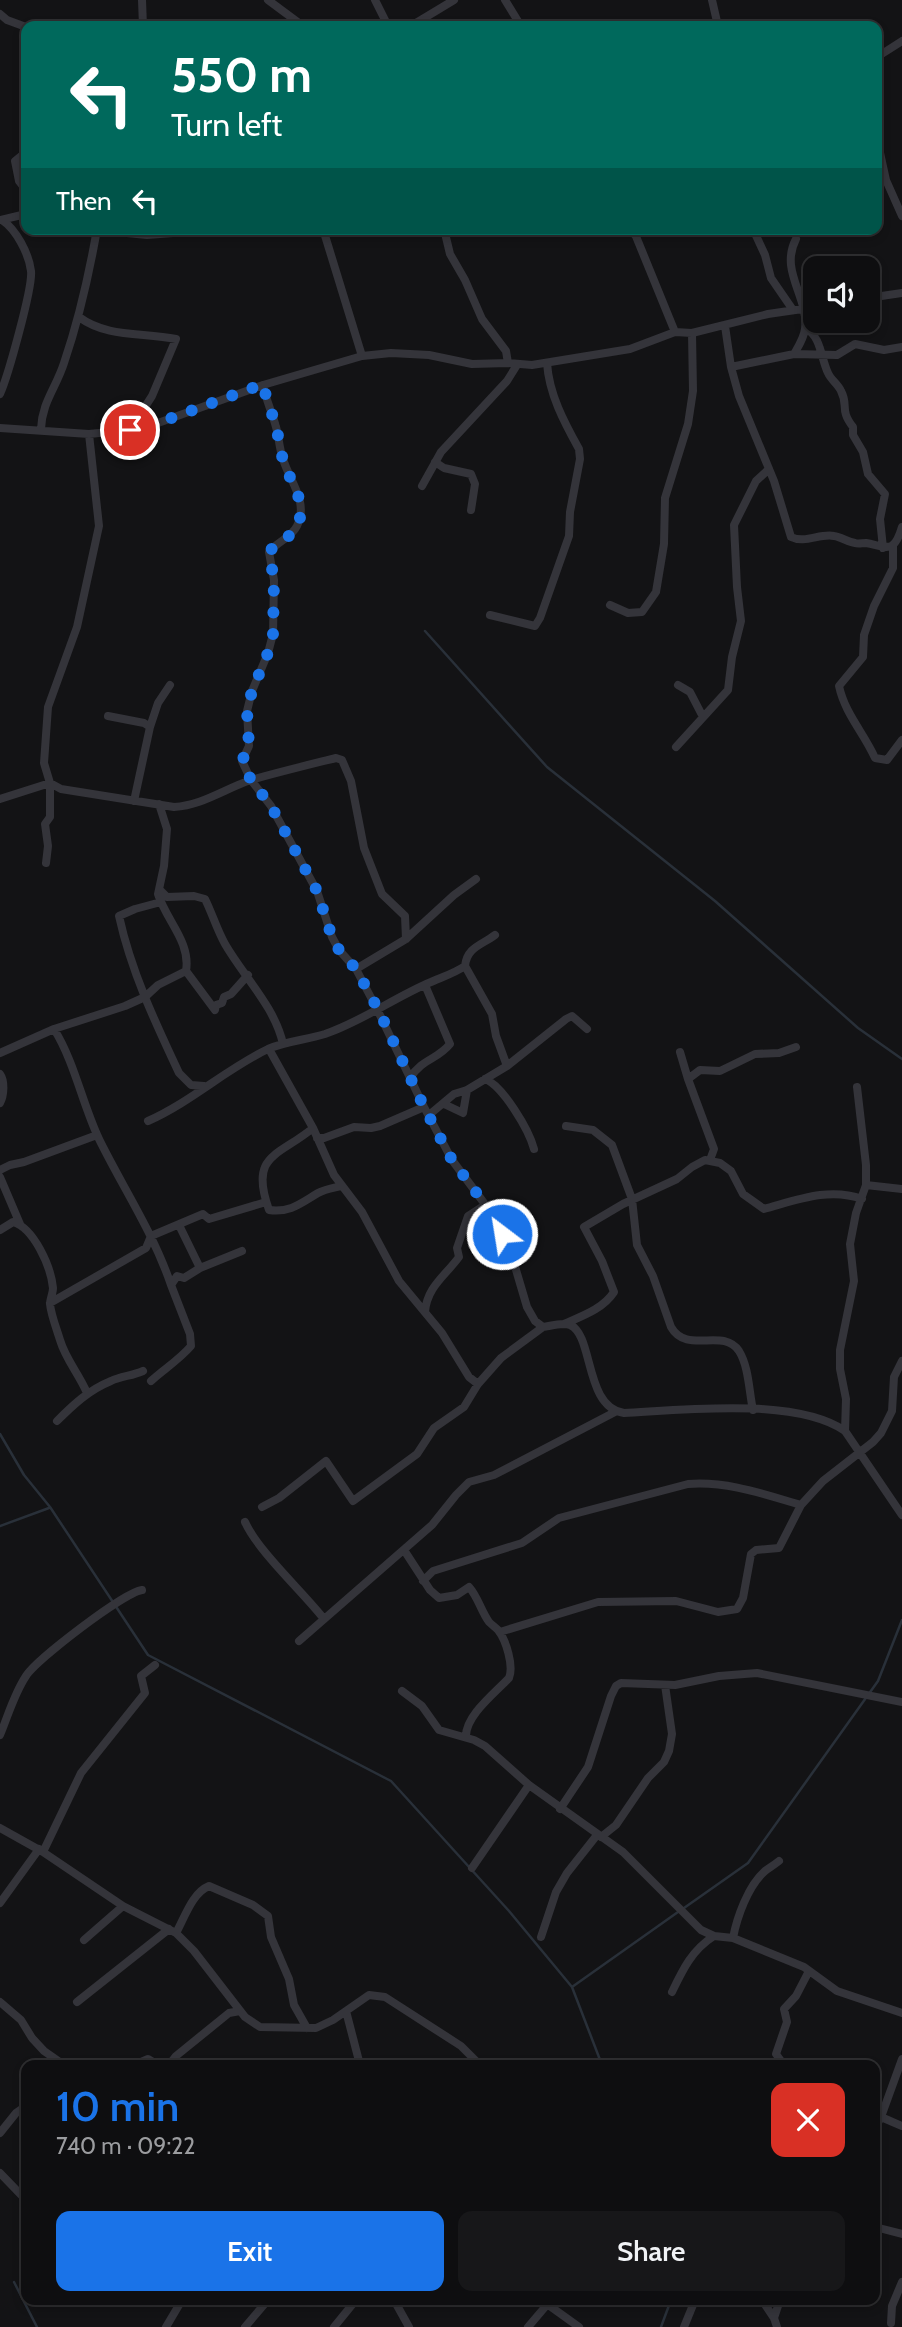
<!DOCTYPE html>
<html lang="en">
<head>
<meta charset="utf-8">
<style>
	body { margin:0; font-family:Cabin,sans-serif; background:#171719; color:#f1f3f6; height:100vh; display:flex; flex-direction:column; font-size:26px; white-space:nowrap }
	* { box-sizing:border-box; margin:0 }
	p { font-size:23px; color:#9b9c9f }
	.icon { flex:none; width:38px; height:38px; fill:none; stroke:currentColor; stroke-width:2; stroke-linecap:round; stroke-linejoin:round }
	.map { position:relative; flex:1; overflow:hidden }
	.panel { position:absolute; left:21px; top:2060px; width:859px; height:245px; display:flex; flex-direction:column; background:#0e0e10; border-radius:14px; box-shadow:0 4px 10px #0003,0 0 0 2px #2e2e30 }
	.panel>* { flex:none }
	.banner { position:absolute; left:21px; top:21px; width:861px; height:214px; border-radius:14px; box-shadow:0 4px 10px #0003,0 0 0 2px #2e2e30; background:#00695c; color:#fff; overflow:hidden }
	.tools { position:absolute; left:803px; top:256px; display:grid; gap:14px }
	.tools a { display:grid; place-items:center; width:77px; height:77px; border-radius:14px; background:#0e0e10; box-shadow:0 4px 10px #0003,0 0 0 2px #2e2e30; font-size:35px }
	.pin { position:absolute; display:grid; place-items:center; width:60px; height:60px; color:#fff; margin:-30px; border:4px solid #fff; border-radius:50%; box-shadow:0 2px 7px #0007 }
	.me { position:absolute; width:77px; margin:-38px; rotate:329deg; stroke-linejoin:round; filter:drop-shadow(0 0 5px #0008) }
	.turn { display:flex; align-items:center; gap:24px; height:147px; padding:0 35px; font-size:32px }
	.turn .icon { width:91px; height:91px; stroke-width:2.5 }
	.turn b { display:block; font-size:49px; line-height:60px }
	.then { display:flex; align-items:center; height:66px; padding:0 35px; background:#0003; gap:14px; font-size:26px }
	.round { display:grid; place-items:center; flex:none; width:74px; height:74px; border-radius:14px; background:#171719 }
	.headline { display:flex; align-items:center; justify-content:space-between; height:119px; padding:0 35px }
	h1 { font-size:42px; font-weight:600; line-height:52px; color:#1a73e8 }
	.primary-button { display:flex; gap:14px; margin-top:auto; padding:14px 35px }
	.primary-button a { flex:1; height:80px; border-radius:14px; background:#1a73e8; color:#fff; font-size:28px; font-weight:600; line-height:80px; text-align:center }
	.primary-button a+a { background:#171719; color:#f1f3f6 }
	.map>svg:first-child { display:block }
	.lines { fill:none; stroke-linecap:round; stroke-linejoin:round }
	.stream { stroke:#293039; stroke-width:2.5 }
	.minor { stroke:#34343a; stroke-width:8 }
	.route { stroke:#1a73e8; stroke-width:12; stroke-dasharray:0 21.6 }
</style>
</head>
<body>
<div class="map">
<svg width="902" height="2327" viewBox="0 0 902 2327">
	<rect width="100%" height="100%" fill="#131315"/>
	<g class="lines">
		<!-- stream -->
		<path class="stream" d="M425,631L547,767L715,901L858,1028L902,1059
			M0,1434L24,1475L50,1507L148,1655L391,1781L509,1911L572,1987L602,2065
			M0,1526L49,1508
			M684,1908L748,1863L878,1681L902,1620
			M572,1987L678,1912
			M14,2282L37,2327
			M661,2327L671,2300"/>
		<!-- minor -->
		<path class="minor" d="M142,0L143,26
			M268,0L303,26
			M375,0L388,26
			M505,0L521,26
			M712,0L718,26
			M0,14L7,20L26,27
			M411,26L454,0
			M877,57L902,41
			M877,139L886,180L902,216
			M26,152L15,161L19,181L26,190
			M0,220L26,214
			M323,229L362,356
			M444,229L450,254L465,280L482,319L506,351L508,363
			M633,229L675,332
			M753,229L765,255L771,278L793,310
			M97,230L147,235L186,232
			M635,235L646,229
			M868,298L902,293
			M79,317C107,338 143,332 176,339L152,396L130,430
			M725,326L731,367L739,396L774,481L791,537C805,544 820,533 834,536C841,537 848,542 855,543C858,544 862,543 866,543C888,547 894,554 902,527
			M806,329C821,336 821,359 828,373C831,380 838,384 841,391C849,406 839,409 853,427V435L863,452L868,474L885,494L880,519L883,548
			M794,354C798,347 804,338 805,329C809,297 779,271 796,239
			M731,367L794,354L837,355L855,344L884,350L902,347
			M263,385C266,400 272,412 276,427C279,437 279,448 283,459C290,482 309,502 297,526C291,538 277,542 269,552L274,580L273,634L268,653L252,691L247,711L249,746L242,761L251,780L271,806L317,891L332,937L339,950L356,969L378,1011L424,1107L452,1160L493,1215L511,1253L527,1307L535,1321L543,1327C551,1326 562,1322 570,1325C594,1335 584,1407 624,1413C682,1410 796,1397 845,1431L902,1515
			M0,394C8,376 33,287 31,271C29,254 16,229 2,220
			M0,428L89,434L130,430L158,423L263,385L362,356L391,353L429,355L472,364L508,363L532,365L630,349L675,332L692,333L768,314L816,307
			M41,429C42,402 56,388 64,363C79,319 89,275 97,229
			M435,462L444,468L471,474L475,484L471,510
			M422,486L441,452L507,381L517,365
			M893,545V568L874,606L864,635L863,657L839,686C845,714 864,733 875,758L887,760L902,740
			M610,605L628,613L642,612L656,592L664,544L665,498L688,424L693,391L692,333
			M490,615L535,626L540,618L569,536L570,512L580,459L579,449C564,422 549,394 547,363
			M678,685L690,692L703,717
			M108,716L144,723L150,727L134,801
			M150,727L158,703L170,685
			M676,747L728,690L732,657L741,621L737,587L734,525L756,481L769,469
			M0,799L50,783L61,789L174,807C203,805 224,789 251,780C279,772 308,765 336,758L342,760L351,781L364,848L382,894L405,916L406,939
			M159,804L167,829L164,866L158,894C166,920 191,942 186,971L215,1010L216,1005L222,1003L224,997L231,994L248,975
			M46,863L48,846L45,824L50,817V783L44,763L48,707L77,627L99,526L89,434
			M160,890L167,897L194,896L205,899C212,913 217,930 225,944C244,977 275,1007 283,1044
			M161,902L135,909L119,916C131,971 155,1022 179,1073L191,1085L204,1086
			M465,966L492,1014L496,1036L507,1066
			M356,969L406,939L454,895L476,879
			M54,1029C75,1063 82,1103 99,1139C123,1188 153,1232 171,1285
			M269,1049L313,1128C278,1157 249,1154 269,1210C290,1213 301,1203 318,1193C325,1189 333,1188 341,1186
			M680,1052L688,1079L714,1149L710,1160
			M0,1053L54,1029L125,1006L145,997L158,985L186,971
			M0,1074C5,1081 4,1096 0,1103
			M410,1078C423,1058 437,1060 450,1044L425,985
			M485,1079C503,1086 529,1130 534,1149
			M688,1079L700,1070L720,1071L755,1054L779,1053L796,1047
			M444,1104L463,1113L467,1090
			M429,1115L454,1094L467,1090L507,1066L566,1019L572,1016L587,1029
			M148,1121C191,1102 226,1069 268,1049C286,1041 306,1040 325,1034C363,1021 395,997 431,982C444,976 453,974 465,966C467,947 482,945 495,935
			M566,1126L593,1130L612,1145L632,1199L637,1245L653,1276L671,1327C687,1355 723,1327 739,1351C749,1367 749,1392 753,1410
			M313,1128L334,1175L362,1212L399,1281L442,1333L469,1377L478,1384
			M317,1138H324L354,1127L371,1128L380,1126L424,1107
			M0,1170L10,1165L24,1162L97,1135
			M0,1177L20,1224
			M866,1185L902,1189
			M0,1230L13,1222C34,1228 51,1267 53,1288C53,1293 50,1299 50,1304C51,1315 57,1330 60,1340C66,1360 79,1374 87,1393
			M200,1268L242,1251
			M50,1303L146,1248L151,1236L203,1214L209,1219L266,1202
			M425,1312C427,1287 445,1276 459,1257L457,1248L468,1216L485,1205
			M564,1324C582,1316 603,1309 614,1292L602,1261L584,1227L623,1204L677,1179L692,1167L705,1160L720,1163L731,1171L743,1194L764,1209C797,1200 829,1187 862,1199
			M151,1381C164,1369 179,1360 191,1346L190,1334L171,1285L177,1276L184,1278L200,1268L179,1225
			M57,1421C74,1404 89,1390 111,1381C121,1376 132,1376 143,1371
			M845,1431L846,1399L840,1369V1350L854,1281L850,1244L856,1213L866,1185V1165L857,1087
			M262,1507L279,1498L326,1461L353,1501L417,1454L434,1428L464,1407L478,1384L501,1358L543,1327
			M245,1522C258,1551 303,1592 324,1619
			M404,1550L430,1590L439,1598L457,1595L469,1587C478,1597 481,1611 489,1622C492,1625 495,1627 498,1630C506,1640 514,1666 509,1678C495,1693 465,1716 466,1737
			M423,1581L433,1571L522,1543L559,1518L688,1484C728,1481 763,1494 801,1505
			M500,1632L598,1602L676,1601L718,1612L737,1609L743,1598L751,1554L756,1550L779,1548L801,1505L823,1481L873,1442L881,1433L892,1411L894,1377L902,1361
			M299,1641L432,1525L456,1495L469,1482L494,1475L615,1412
			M402,1691L422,1706L439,1730L474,1740L485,1746L529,1785L623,1852L701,1930L714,1936L733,1938L804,1967L837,1991L902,2013
			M0,1735C8,1716 14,1694 26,1676C37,1659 123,1593 142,1590
			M560,1809L588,1767L611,1696L616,1686L621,1683L675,1685L719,1676L757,1673L902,1702
			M0,1828L43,1852L123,1906L176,1933L194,1951L245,2017L260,2027L316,2028L333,2020L369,1995L385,1997L461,2046L480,2065
			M601,1837L616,1825L648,1778L664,1762L669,1751L672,1734L665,1685
			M43,1852L81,1773L145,1693L141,1676L155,1665
			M472,1868L529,1785
			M0,1903L39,1849
			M176,1933C185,1917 192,1893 209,1886L253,1905L268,1916L271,1937L289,1979L294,2005L307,2028
			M541,1937L556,1892L567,1873L597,1835
			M733,1938C737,1917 748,1886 765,1871C769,1868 774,1865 779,1861
			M84,1940L123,1906
			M672,1992C683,1969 692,1950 714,1936
			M0,2002L21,2020L32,2038L44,2051L64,2065
			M77,2002L169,1929
			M346,2011L360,2065
			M134,2065L148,2059L158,2065
			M169,2065L176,2056L229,2013L240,2011
			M784,2065L776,2054L787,2022L784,2009L796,1996L809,1971
			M881,2117L902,2126
			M875,2128L881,2117L902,2059
			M0,2133L16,2113L26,2106
			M0,2173L26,2200
			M875,2227L902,2234
			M394,2300L409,2327
			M762,2300L774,2318L777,2327
			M547,2304L579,2327
			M774,2318L780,2300
			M891,2323L892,2306L902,2282
			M166,2327L182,2300
			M245,2327L268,2300
			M334,2327L356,2300
			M528,2327L551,2300
			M684,2327L695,2300"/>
	</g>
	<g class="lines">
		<!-- route -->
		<path class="route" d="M130,430L158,423L263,384C266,399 272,412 276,427C279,437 279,448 283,459C289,482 309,502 297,526C291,538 277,542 269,552L274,580L273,634L268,653L252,691L247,711L249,746L242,761L251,780L271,806L317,891L332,937L339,950L356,969L379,1011L424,1107L452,1160L493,1215L502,1234"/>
	</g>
</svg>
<div class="tools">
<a><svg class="icon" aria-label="sound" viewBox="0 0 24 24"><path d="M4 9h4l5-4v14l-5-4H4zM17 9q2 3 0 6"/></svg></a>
</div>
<div class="pin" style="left:130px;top:430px;background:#d93025"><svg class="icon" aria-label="arrive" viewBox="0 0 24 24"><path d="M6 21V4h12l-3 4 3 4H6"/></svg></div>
<svg class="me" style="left:502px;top:1234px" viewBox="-20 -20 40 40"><circle r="17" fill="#1a73e8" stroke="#fff" stroke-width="3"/><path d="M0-11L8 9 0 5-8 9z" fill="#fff"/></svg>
<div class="banner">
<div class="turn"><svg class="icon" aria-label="left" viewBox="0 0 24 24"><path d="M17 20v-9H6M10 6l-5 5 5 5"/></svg><div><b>550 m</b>Turn left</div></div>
<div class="then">Then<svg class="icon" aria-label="left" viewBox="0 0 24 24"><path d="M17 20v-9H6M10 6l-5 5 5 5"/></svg></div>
</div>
<section class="panel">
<div class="headline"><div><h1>10 min</h1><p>740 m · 09:22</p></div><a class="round" style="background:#d93025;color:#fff"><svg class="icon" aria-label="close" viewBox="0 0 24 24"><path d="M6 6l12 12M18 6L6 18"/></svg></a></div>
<div class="primary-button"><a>Exit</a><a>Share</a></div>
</section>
</div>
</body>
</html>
